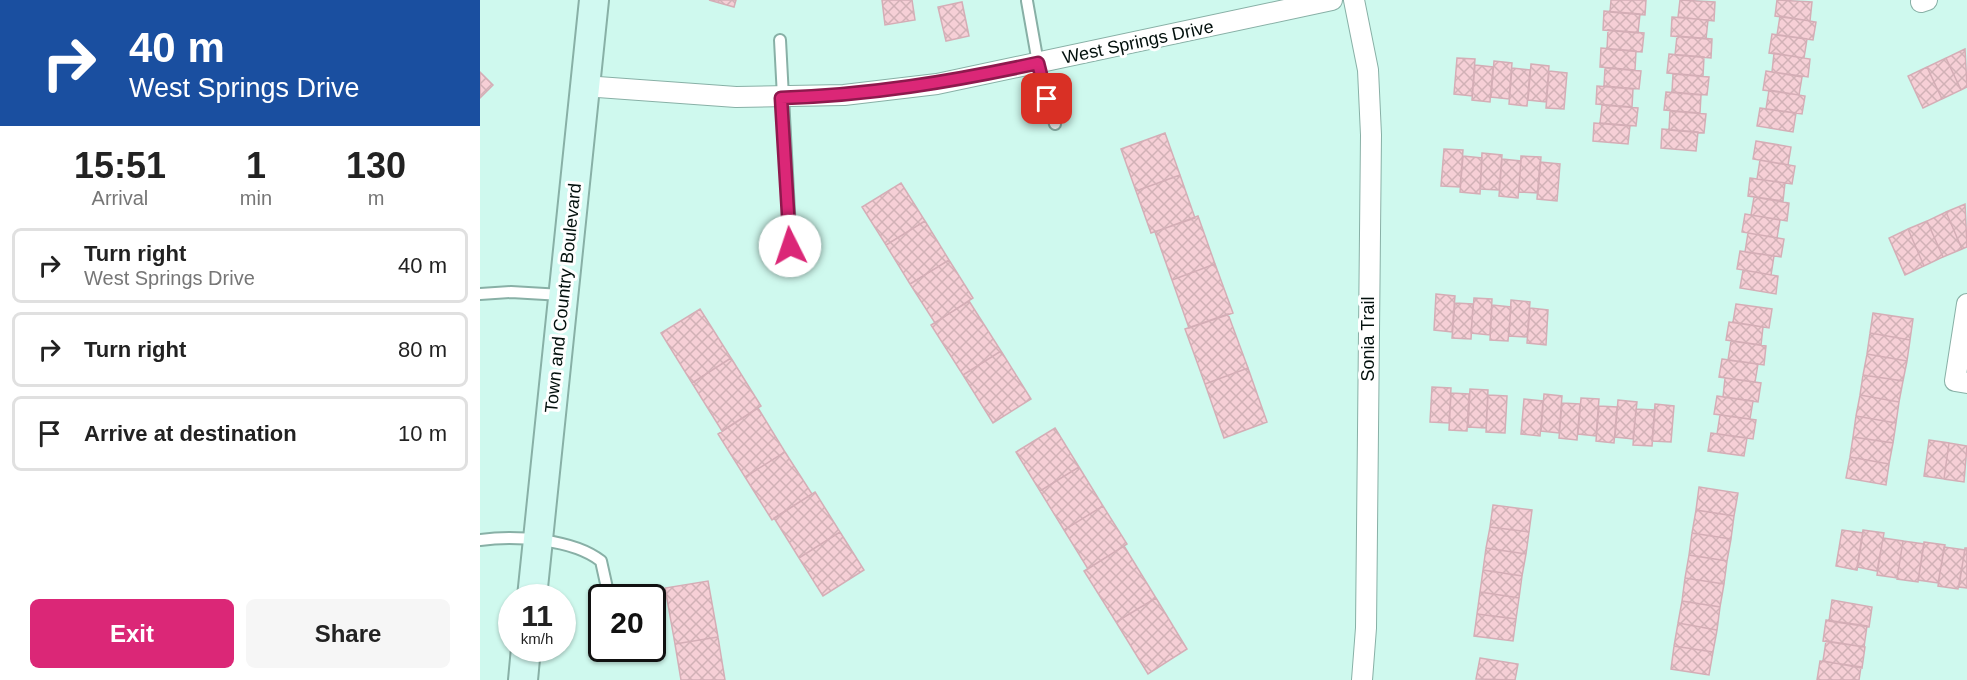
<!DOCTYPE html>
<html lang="en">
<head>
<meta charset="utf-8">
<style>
	body { margin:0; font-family:Arial,sans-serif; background:#f6f6f6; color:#222; height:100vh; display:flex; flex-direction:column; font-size:22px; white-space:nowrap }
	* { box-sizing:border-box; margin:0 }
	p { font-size:20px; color:#767676 }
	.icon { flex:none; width:33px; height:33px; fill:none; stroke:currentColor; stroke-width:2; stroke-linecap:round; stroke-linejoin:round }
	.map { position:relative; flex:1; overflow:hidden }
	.details { display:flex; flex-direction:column; background:#fff; width:480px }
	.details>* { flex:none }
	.banner { background:#1a4fa0; color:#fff; overflow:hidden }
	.speed { position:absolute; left:18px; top:584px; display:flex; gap:12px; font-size:30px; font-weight:700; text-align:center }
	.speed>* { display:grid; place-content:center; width:78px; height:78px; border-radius:50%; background:#fff; box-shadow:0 2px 4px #0004; line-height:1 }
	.speed small { font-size:15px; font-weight:400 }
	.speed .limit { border:3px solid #111; border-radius:9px; background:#fff; color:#111 }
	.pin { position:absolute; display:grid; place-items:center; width:51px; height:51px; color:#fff; margin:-26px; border-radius:12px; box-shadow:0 3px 9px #0006 }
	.me { position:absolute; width:66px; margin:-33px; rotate:356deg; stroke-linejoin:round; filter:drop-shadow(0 0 4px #0008) }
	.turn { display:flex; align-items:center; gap:21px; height:126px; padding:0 30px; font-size:27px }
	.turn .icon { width:78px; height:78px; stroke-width:2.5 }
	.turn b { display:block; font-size:42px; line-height:51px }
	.eta { display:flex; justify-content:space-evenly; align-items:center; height:102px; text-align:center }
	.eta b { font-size:36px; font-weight:700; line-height:42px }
	.cta { display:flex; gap:12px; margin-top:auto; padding:12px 30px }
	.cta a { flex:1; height:69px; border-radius:9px; background:#db2777; color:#fff; font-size:24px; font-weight:700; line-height:69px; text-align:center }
	.cta a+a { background:#f6f6f6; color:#222 }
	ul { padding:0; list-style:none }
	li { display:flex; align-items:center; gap:18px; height:75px; margin:0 12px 9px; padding:0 18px; border:3px solid #e0e0e0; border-radius:9px }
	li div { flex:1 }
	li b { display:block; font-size:22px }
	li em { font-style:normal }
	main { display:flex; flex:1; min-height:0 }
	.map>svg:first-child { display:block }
	.building { fill:url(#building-cross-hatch); stroke:#d4aeb6; stroke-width:1.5 }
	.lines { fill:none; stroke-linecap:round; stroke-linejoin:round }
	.lane-casing { stroke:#88b0a6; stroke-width:14 }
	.street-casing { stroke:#88b0a6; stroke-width:22 }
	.secondary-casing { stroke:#88b0a6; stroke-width:32 }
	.lane { stroke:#fff; stroke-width:10 }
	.street { stroke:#fff; stroke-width:20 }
	.secondary { stroke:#d1f9f1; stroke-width:28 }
	.route-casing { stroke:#8e194d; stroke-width:15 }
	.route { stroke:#db2777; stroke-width:10 }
	.labels { text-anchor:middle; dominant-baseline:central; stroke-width:6; stroke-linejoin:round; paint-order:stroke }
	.street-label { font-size:18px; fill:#03100d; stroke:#fff }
</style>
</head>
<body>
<main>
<section class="details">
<div class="banner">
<div class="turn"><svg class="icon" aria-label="right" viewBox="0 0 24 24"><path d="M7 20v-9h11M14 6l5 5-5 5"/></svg><div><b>40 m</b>West Springs Drive</div></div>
</div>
<div class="eta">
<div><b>15:51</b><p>Arrival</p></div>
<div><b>1</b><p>min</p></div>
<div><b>130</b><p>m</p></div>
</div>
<ul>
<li><svg class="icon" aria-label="right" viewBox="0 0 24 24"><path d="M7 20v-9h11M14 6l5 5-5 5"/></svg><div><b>Turn right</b><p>West Springs Drive</p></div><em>40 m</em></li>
<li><svg class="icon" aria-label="right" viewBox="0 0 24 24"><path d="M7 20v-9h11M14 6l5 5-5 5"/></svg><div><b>Turn right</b></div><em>80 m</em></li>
<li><svg class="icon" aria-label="arrive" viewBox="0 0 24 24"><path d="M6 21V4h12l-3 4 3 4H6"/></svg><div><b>Arrive at destination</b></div><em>10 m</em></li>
</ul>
<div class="cta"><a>Exit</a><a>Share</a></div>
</section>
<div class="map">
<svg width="1487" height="680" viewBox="0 0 1487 680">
	<defs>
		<pattern id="building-cross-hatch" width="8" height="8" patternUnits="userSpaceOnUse" patternTransform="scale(1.5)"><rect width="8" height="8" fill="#f6cfd6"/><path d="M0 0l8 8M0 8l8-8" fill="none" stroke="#d1b1b6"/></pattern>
	</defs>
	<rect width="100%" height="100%" fill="#cff9ee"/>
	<!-- building -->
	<path class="building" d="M229,0H256L254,7Z
		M402,0H432L435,20L405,25Z
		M1131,0H1166L1165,15L1130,12Z
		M1200,0L1235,2L1234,21L1198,17Z
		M1297,0L1332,2L1330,21L1295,16Z
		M482,2L489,36L466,41L458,7Z
		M1124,11L1160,14L1158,33L1123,30Z
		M1300,16L1336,22L1333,40L1297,35Z
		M1192,17L1228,20L1226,39L1191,36Z
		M1128,30L1164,33L1162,52L1127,49Z
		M1292,34L1327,39L1324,58L1289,53Z
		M1197,36L1232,39L1231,58L1195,55Z
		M1121,48L1156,51L1155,70L1120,67Z
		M1485,49L1487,87L1481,90L1466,58Z
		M1294,53L1330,59L1328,77L1292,72Z
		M1189,54L1224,57L1223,76L1187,73Z
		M977,58L995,59L992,96L974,94Z
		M1466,58L1481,90L1462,99L1447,67Z
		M1014,61L1032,63L1029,99L1011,97Z
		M1051,64L1069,66L1066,102L1048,100Z
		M995,65L1013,67L1010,102L992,100Z
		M1447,67L1462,99L1443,108L1428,76Z
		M1032,68L1050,70L1047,106L1029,104Z
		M1125,68L1161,71L1159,89L1124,86Z
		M1069,71L1087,73L1084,109L1066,108Z
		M1286,71L1322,77L1319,95L1283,90Z
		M0,72L13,85L0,98Z
		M1193,74L1229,77L1227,95L1192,92Z
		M1117,86L1153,89L1152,107L1116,104Z
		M1289,90L1325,96L1322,114L1286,109Z
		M1186,92L1221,95L1220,113L1184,110Z
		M1122,105L1158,108L1156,126L1120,123Z
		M1280,108L1316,113L1313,132L1277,126Z
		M1190,111L1226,114L1224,133L1189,130Z
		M1114,123L1150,126L1148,144L1113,141Z
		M1182,129L1218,132L1216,151L1181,148Z
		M685,133L700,175L656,191L641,149Z
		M1276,141L1311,147L1308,165L1273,159Z
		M964,149L983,150L980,187L961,186Z
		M1002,153L1022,155L1019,190L1000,189Z
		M983,156L1002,158L1000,194L980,192Z
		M1041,156L1061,157L1058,193L1039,192Z
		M1022,159L1041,161L1038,198L1019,196Z
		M1280,160L1315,166L1312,184L1277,179Z
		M1060,162L1080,164L1077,201L1057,199Z
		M700,175L715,218L671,233L656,191Z
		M1270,178L1305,183L1303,201L1268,196Z
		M421,183L445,221L406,245L382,207Z
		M1274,197L1309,203L1307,221L1271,215Z
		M1485,204L1487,247L1482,249L1466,212Z
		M1466,212L1482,249L1463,257L1447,221Z
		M1265,214L1300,220L1297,238L1262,232Z
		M718,216L735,264L692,280L675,232Z
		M445,221L469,260L430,284L406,245Z
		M1447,221L1463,257L1444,266L1428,229Z
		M1428,229L1444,266L1425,275L1409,238Z
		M1268,233L1304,239L1301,257L1265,252Z
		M1260,251L1294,256L1291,275L1257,269Z
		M469,260L493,298L455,323L430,284Z
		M735,264L753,313L709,328L692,280Z
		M1263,270L1298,276L1296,294L1260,288Z
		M956,294L975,296L972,332L954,330Z
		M994,298L1012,299L1010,335L991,333Z
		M1031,300L1050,302L1047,337L1029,336Z
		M489,301L521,351L483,375L451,325Z
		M975,303L993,304L991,339L972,338Z
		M1256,304L1292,309L1289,328L1253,322Z
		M1012,305L1031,307L1028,341L1010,340Z
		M1050,308L1068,310L1066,345L1047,343Z
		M220,309L251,358L212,383L181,333Z
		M1393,313L1433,319L1430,340L1390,333Z
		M748,314L768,368L725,384L705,329Z
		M1249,322L1283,327L1281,345L1246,340Z
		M1390,333L1430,340L1427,361L1387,354Z
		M1251,341L1286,346L1284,365L1248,360Z
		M521,351L551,399L513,423L483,375Z
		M1387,354L1427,361L1423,381L1383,375Z
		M251,358L281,406L242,431L212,383Z
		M1242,359L1278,364L1275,382L1239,377Z
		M768,368L787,422L744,438L725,384Z
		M1383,375L1423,381L1419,402L1380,395Z
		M1245,378L1281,383L1278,402L1243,397Z
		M952,387L971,388L969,423L950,422Z
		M990,389L1008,390L1006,428L988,427Z
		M971,393L989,394L987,431L969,430Z
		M1064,394L1082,396L1079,433L1061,431Z
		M1008,395L1027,396L1025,433L1006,432Z
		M1380,395L1419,402L1416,423L1376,416Z
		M1237,396L1273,401L1270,419L1234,414Z
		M1101,398L1119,399L1116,436L1098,434Z
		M1044,399L1063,401L1060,436L1041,434Z
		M1138,400L1157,402L1153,439L1135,437Z
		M1082,403L1100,404L1097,440L1079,438Z
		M1175,404L1194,406L1191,442L1172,441Z
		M1119,406L1137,407L1134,443L1116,441Z
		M278,408L305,452L265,477L238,434Z
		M1156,409L1175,410L1172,446L1153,445Z
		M1240,415L1276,420L1273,439L1237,434Z
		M1376,416L1416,423L1413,443L1373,437Z
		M575,428L599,467L560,491L536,452Z
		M1231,433L1267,438L1264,456L1228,451Z
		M1373,437L1413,443L1409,464L1370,457Z
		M1449,440L1469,443L1464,479L1444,476Z
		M1469,443L1487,446L1484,482L1464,479Z
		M305,452L332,494L292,520L265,477Z
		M1370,457L1409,464L1406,485L1366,478Z
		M599,467L623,506L584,530L560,491Z
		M1219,487L1258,493L1254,516L1216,510Z
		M335,492L360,532L319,558L294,518Z
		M1013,505L1052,510L1049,532L1010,527Z
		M623,506L647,544L608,569L584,530Z
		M1216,510L1254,516L1251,539L1212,533Z
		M1010,527L1049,532L1046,554L1006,548Z
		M1362,530L1383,533L1377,570L1356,566Z
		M1383,530L1404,533L1397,571L1377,567Z
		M360,532L384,570L343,596L319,558Z
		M1212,533L1251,539L1247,561L1209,555Z
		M1403,538L1423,541L1417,578L1397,575Z
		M1423,541L1444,544L1438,582L1417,579Z
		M1444,542L1465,545L1458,583L1438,580Z
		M644,546L676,598L636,622L604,571Z
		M1464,547L1485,550L1478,589L1458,586Z
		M1006,548L1046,554L1042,576L1003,570Z
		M1485,548H1487V588L1479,587Z
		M1209,555L1247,561L1244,584L1205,578Z
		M1003,570L1042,576L1039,598L1000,592Z
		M1205,578L1244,584L1240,607L1202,601Z
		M228,581L238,637L195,644L185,588Z
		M1000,592L1039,598L1036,619L997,614Z
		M676,598L707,649L668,674L636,622Z
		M1352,600L1392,607L1389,627L1349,621Z
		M1202,601L1240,607L1237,630L1198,623Z
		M997,614L1036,619L1033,641L994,636Z
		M1346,620L1387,626L1384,647L1343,641Z
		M1198,623L1237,630L1233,652L1194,646Z
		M238,637L245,680H201L195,644Z
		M1346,641L1385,647L1382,668L1343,661Z
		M1194,646L1233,652L1229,675L1191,669Z
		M1000,658L1038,664L1035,680L996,679Z
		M1340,661L1381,667L1379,680H1337Z"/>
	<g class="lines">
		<!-- lane casing -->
		<g class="lane-casing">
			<path id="lane" d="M547,1L558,63L575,124
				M300,40L312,268
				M0,294L31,292L82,295
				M0,540C35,535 93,539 121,561L129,597"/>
		</g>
		<!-- street casing -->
		<g class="street-casing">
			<path id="street" d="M874,0L888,70L891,135L886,628L882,680
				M1441,2L1447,0
				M104,86L256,97L364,95L457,84L852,0
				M1487,304L1475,381L1487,383"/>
		</g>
		<!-- secondary casing -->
		<g class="secondary-casing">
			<path id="secondary" d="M52,597L114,0
				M43,680L46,648"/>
		</g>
		<!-- lane -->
		<use href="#lane" class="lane"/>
		<!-- street -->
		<use href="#street" class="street"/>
		<!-- secondary -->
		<use href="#secondary" class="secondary"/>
	</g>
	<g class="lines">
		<!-- route casing -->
		<g class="route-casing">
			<path id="route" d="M310,246L301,98C390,95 470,82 558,63L567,99"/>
		</g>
		<!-- route -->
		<use href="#route" class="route"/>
	</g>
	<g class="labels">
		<!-- street labels -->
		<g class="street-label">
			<text transform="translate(658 42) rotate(-12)">West Springs Drive</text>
			<text transform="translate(83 298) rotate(-84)">Town and Country Boulevard</text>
			<text transform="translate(888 339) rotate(-90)">Sonia Trail</text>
		</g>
	</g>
</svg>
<div class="speed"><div>11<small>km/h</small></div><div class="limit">20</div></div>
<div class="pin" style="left:567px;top:99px;background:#d93025"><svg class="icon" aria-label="arrive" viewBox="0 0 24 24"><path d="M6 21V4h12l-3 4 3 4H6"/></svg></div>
<svg class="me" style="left:310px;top:246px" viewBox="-20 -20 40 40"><circle r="19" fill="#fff"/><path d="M0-13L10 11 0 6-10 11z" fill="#db2777"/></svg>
</div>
</main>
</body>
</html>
